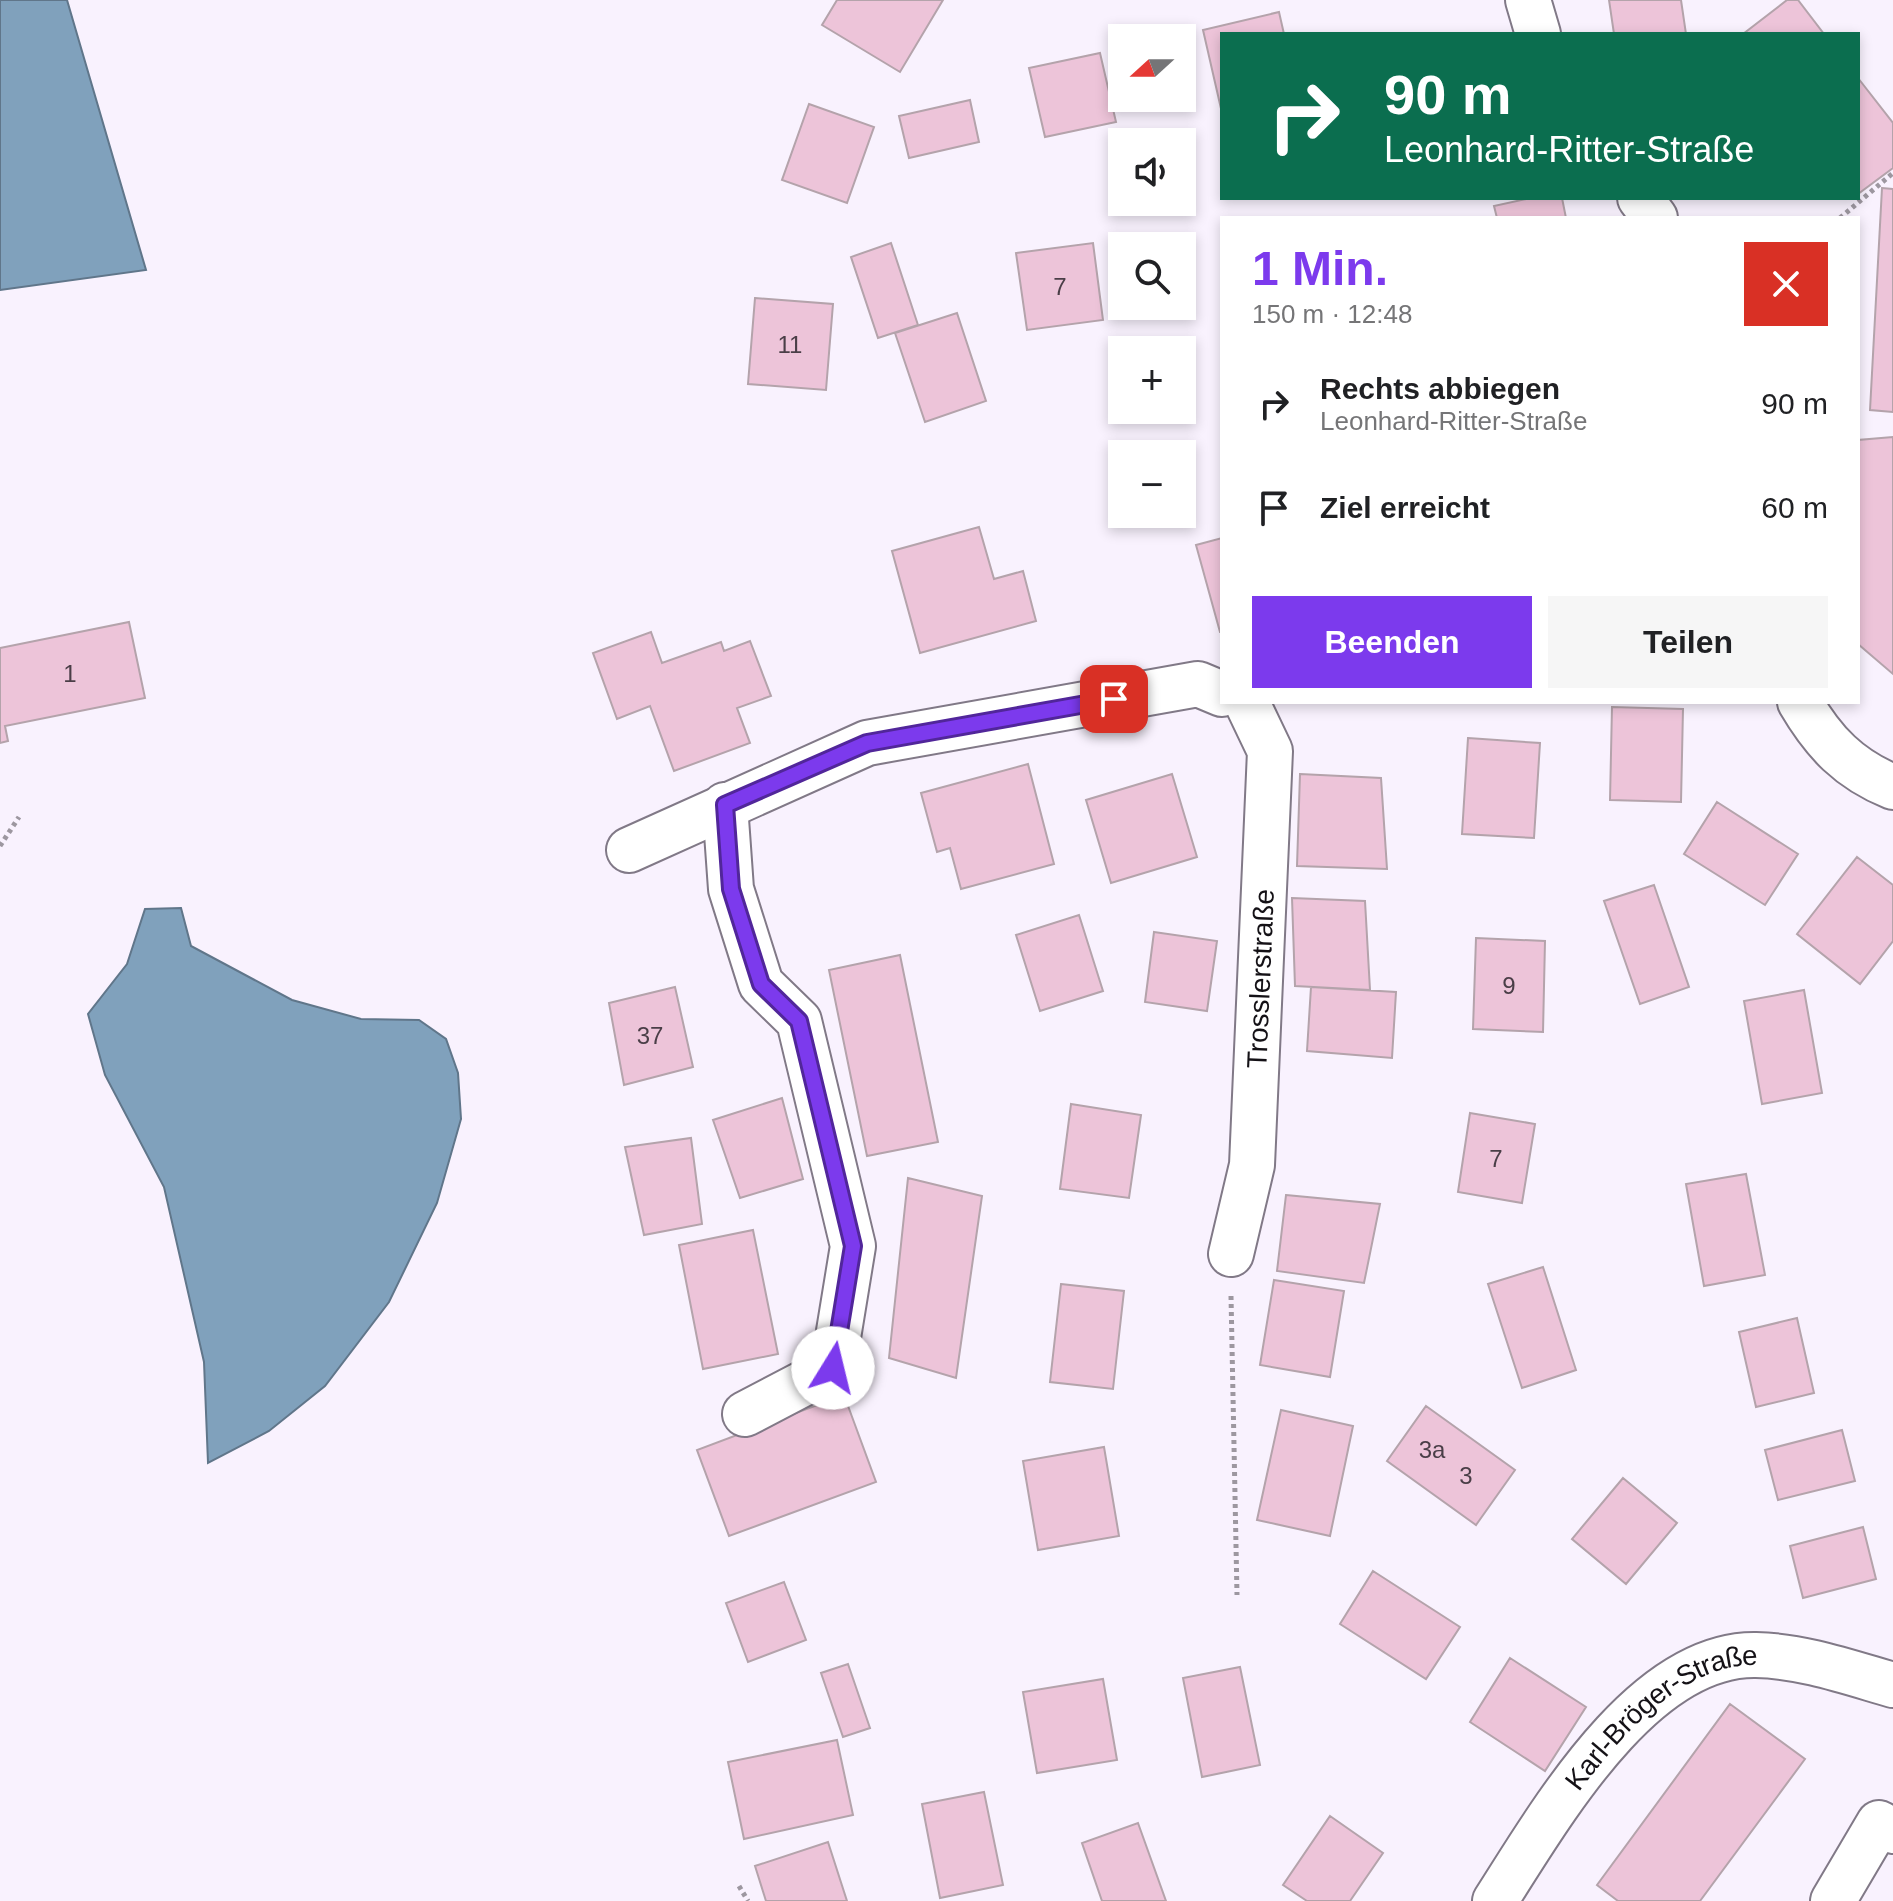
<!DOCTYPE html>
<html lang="de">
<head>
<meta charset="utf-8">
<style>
	body { margin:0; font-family:Helvetica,sans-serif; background:#f6f6f6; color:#202124; height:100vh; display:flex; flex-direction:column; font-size:30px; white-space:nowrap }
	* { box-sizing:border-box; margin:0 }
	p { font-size:26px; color:#757577 }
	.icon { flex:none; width:44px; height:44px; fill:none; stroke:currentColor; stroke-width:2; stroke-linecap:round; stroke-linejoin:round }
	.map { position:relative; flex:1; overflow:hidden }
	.panel { position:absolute; left:1220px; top:216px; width:640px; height:488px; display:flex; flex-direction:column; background:#fff; border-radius:0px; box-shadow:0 4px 12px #0003 }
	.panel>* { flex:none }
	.banner { position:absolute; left:1220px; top:32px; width:640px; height:168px; border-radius:0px; box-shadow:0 4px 12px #0003; background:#0b6e4f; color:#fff; overflow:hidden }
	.needle { width:52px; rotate:249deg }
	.tools { position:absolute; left:1108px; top:24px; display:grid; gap:16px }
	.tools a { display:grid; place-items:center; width:88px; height:88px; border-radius:0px; background:#fff; box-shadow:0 4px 12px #0003; font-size:40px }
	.pin { position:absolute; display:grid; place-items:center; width:68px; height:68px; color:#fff; margin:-34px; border-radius:16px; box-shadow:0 4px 12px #0006 }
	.me { position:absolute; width:88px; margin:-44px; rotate:9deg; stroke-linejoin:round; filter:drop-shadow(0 0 6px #0008) }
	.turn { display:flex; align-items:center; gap:28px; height:168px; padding:0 32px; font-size:36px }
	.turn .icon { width:104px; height:104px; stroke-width:2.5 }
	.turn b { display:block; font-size:56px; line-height:68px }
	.round { display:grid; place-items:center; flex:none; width:84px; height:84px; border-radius:0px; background:#f6f6f6 }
	.overview { display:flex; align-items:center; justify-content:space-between; height:136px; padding:0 32px }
	h1 { font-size:48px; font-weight:800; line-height:60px; color:#7c3aed }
	.button { display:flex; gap:16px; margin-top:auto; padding:16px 32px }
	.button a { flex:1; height:92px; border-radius:0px; background:#7c3aed; color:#fff; font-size:32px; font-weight:800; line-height:92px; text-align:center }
	.button a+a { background:#f6f6f6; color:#202124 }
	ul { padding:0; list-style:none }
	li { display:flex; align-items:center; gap:24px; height:104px; padding:0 32px }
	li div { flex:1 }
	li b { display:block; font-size:30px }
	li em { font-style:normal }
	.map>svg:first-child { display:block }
	.water { fill:#80a1bc; stroke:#60768a; stroke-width:2 }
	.building { fill:#edc4d9; stroke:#b4a3ab; stroke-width:2 }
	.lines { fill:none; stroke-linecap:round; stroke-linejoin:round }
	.minor-casing { stroke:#817987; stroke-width:48 }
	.path { stroke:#9d97a0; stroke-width:5; stroke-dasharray:4 4; stroke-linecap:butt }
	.minor { stroke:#fff; stroke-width:44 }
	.route-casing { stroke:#51269a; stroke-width:20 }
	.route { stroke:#7c3aed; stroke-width:14 }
	.labels { text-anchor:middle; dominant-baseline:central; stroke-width:8; stroke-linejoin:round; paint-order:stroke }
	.number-label { font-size:24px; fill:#4a3e47 }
	.street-label { font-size:28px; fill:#141116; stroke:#fff }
</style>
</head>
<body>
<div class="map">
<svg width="1893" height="1901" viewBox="0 0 1893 1901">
	<rect width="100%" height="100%" fill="#f9f2fe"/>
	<!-- water -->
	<path class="water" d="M0,0H67L146,270L0,290Z
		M181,908L191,946L292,1000L361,1019L419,1020L446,1039L458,1073L461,1119L437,1203L389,1302L325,1386L269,1431L208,1463L204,1362L164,1187L105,1075L88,1014L127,964L145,909Z"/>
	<!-- building -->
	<path class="building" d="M837,0H943L900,72L822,25Z
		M1609,0H1681L1686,34H1614Z
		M1787,0H1798L1824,34H1743Z
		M1279,12L1284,34H1222V113L1203,30Z
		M1100,53L1116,122L1045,137L1029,68Z
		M1858,78L1893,123V168L1858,194Z
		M970,100L979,142L909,158L899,116Z
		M809,104L874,127L847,203L782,180Z
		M1882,188L1893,189V412L1870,410Z
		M1562,198L1566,218H1497L1494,206L1531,198Z
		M891,243L918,325L878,338L851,257Z
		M1093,243L1103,320L1027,330L1016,253Z
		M755,298L833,304L826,390L748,384Z
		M957,313L986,401L925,422L895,333Z
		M1893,437V674L1858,644V440Z
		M979,527L994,579L1023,571L1036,621L920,653L892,551Z
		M1222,538V632H1220L1196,545Z
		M129,622L145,698L5,726L8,741L0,743V648Z
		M651,632L662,663L721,642L724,651L750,641L771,696L737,708L750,743L674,771L650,706L617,719L593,653Z
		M1612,707L1683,709L1681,802L1610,800Z
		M1468,738L1540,743L1534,838L1462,834Z
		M1028,764L1054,864L961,889L950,848L937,852L921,793Z
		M1172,774L1197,857L1111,883L1086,800Z
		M1300,774L1381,778L1387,869L1297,866Z
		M1717,802L1798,854L1765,905L1684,854Z
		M1857,857L1893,885V941L1860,984L1797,934Z
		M1654,885L1689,987L1640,1004L1604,901Z
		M1292,898L1365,901L1370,990L1295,986Z
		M1079,915L1103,991L1040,1011L1016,935Z
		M1154,932L1217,941L1207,1011L1145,1002Z
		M1476,938L1545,941L1543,1032L1473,1029Z
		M900,955L938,1142L867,1156L829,970Z
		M675,987L693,1067L624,1085L609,1003Z
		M1311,987L1396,992L1392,1058L1307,1051Z
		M1804,990L1822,1093L1762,1104L1744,1001Z
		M782,1098L803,1179L740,1198L713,1120Z
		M1071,1104L1141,1115L1129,1198L1060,1189Z
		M1470,1113L1535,1124L1522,1203L1458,1192Z
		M691,1138L702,1224L644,1235L625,1147Z
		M1746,1174L1765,1275L1704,1286L1686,1184Z
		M908,1178L982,1196L956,1378L889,1358Z
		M1286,1195L1380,1204L1364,1283L1277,1271Z
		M753,1230L778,1354L703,1369L679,1245Z
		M1543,1267L1576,1370L1522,1388L1488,1284Z
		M1274,1280L1344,1291L1330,1377L1260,1365Z
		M1061,1284L1124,1291L1113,1389L1050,1382Z
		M1797,1318L1814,1393L1756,1407L1739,1332Z
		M844,1395L876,1482L729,1536L697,1450Z
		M1426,1406L1515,1470L1476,1525L1387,1461Z
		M1281,1410L1353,1426L1330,1536L1257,1520Z
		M1842,1430L1855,1481L1778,1500L1765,1450Z
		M1104,1447L1119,1536L1038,1550L1023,1461Z
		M1623,1478L1677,1523L1626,1584L1572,1539Z
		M1863,1527L1876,1579L1803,1598L1790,1546Z
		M1373,1571L1460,1627L1426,1679L1340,1624Z
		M784,1582L806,1640L748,1662L726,1603Z
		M1510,1658L1586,1707L1545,1771L1470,1722Z
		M848,1664L870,1728L843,1737L821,1673Z
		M1240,1667L1260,1765L1202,1777L1183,1678Z
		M1103,1679L1117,1760L1037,1773L1023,1692Z
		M1730,1704L1805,1759L1700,1901H1618L1597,1885Z
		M837,1740L853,1815L744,1839L728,1762Z
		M984,1792L1003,1885L940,1898L922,1804Z
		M1330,1816L1383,1853L1350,1901H1307L1283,1885Z
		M1138,1823L1166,1901H1102L1082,1843Z
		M828,1842L847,1901H766L755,1866Z"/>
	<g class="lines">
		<!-- minor casing -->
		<g class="minor-casing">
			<g id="minor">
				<path d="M1528,0L1538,34"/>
				<path d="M1640,198L1655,218"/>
				<path d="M1800,702C1824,743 1849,769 1893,787"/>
				<path d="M725,805L731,889L761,984L799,1021L853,1246L833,1368L745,1414"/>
				<path d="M629,850L867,743L1198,684L1222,694"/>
				<path id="s1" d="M1231,1254L1252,1165L1270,751L1248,705"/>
				<path id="s2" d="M1495,1901C1549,1817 1642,1653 1756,1655C1803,1656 1848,1672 1893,1685"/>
				<path d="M1833,1901L1879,1823L1893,1831"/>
			</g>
		</g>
		<!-- path -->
		<path class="path" d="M1840,218L1893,173
			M0,846L19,817
			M1231,1296L1237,1595
			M739,1886L748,1901"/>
		<!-- minor -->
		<use href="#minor" class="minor"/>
	</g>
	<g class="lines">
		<!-- route casing -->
		<g class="route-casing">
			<path id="route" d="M833,1368L853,1246L799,1021L761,984L731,889L725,805L867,743L1114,699"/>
		</g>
		<!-- route -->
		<use href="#route" class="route"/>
	</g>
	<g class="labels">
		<!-- number labels -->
		<g class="number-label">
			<text x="1060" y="286">7</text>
			<text x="790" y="344">11</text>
			<text x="70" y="673">1</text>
			<text x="1509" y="985">9</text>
			<text x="650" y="1035">37</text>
			<text x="1496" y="1158">7</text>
			<text x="1432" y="1449">3a</text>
			<text x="1466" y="1475">3</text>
		</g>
		<!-- street labels -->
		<g class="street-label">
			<text stroke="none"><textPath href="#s1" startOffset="278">Trosslerstraße</textPath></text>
			<text stroke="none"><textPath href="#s2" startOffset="256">Karl-Bröger-Straße</textPath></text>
		</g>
	</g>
</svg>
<div class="tools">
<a><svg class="needle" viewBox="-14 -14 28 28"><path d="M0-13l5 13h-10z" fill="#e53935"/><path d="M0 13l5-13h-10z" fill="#757577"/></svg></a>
<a><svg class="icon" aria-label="sound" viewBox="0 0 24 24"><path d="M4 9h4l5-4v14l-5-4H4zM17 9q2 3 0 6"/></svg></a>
<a><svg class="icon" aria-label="search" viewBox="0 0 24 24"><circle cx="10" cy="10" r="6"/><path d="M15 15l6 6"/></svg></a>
<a>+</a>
<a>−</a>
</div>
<div class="pin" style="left:1114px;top:699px;background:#d93025"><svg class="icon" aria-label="arrive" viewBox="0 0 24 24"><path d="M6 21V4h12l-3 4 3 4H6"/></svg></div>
<svg class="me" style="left:833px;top:1368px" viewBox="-20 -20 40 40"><circle r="19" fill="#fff"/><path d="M0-13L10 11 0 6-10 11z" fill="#7c3aed"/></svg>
<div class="banner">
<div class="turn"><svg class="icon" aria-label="right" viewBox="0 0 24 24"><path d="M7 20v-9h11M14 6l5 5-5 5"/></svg><div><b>90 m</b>Leonhard-Ritter-Straße</div></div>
</div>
<section class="panel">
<div class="overview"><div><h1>1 Min.</h1><p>150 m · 12:48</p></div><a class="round" style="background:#d93025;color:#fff"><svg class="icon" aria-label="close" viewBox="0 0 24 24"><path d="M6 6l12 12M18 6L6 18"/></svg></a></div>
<ul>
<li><svg class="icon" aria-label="right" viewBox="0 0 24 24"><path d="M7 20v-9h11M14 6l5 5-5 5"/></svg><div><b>Rechts abbiegen</b><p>Leonhard-Ritter-Straße</p></div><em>90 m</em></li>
<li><svg class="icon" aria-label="arrive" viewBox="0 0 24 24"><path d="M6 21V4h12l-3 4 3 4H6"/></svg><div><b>Ziel erreicht</b></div><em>60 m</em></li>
</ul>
<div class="button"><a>Beenden</a><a>Teilen</a></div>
</section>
</div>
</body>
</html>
